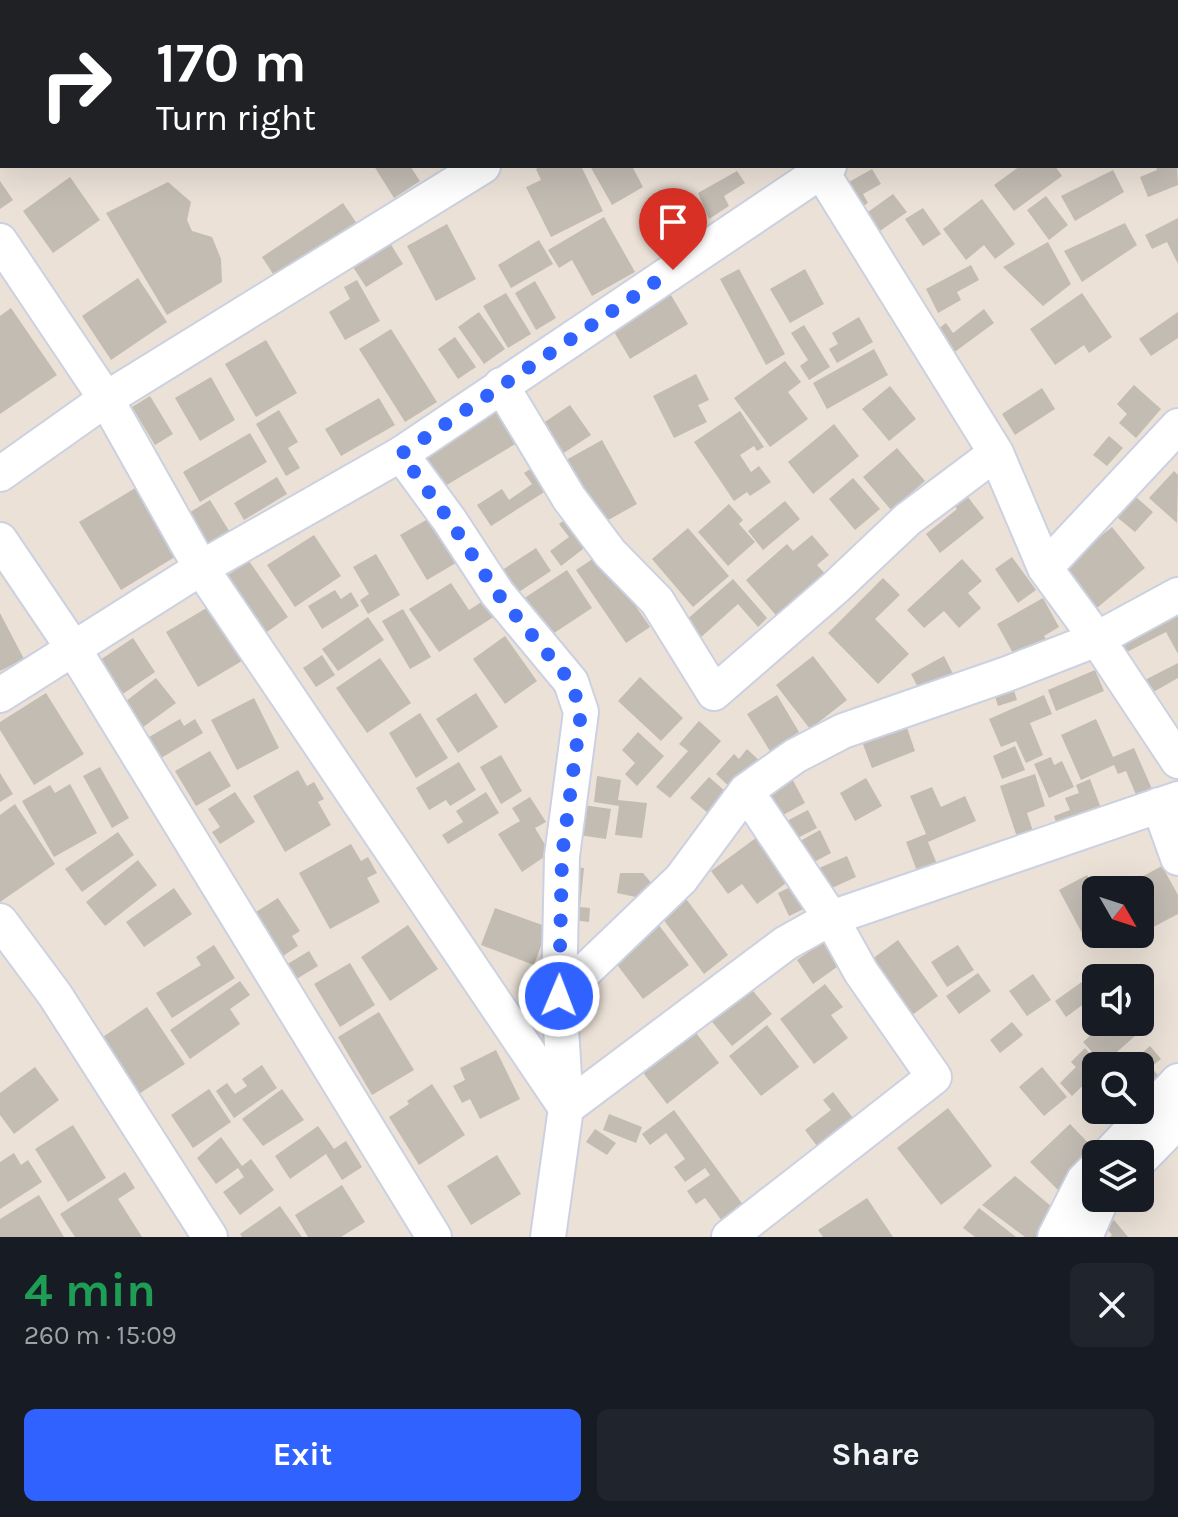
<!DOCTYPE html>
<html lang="en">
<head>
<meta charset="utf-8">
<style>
	body { margin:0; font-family:Karla,sans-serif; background:#20242c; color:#f1f3f6; height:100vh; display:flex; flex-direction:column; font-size:30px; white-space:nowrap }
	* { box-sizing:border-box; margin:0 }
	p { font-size:26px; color:#9ea1a6 }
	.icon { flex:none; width:44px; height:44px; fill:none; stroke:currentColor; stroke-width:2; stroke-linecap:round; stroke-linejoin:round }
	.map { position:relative; height:1237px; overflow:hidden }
	.panel { display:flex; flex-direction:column; background:#171b24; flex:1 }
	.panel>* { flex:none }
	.guide { position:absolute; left:0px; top:0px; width:1178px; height:168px; box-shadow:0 8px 32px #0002; background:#202124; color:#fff; overflow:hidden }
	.needle { width:52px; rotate:129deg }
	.fabs { position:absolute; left:1082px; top:876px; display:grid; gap:16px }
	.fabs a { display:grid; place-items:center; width:72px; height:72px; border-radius:12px; background:#171b24; box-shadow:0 8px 32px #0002; font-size:40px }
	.pin { position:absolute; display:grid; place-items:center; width:68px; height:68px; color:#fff; margin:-82px -34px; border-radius:50% 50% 50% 0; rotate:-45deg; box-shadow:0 0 8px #0007 }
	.pin .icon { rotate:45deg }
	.me { position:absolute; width:88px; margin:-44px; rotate:1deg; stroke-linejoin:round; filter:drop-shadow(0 0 6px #0008) }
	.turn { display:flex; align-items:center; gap:28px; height:168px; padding:0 24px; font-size:36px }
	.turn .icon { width:104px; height:104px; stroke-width:2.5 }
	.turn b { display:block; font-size:56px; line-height:68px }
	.round { display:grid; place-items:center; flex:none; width:84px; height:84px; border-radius:12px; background:#20242c }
	.overview { display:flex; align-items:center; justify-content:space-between; height:136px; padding:0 24px }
	h1 { font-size:48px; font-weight:700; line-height:60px; color:#1e9e55 }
	.action { display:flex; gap:16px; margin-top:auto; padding:16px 24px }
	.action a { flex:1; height:92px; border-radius:12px; background:#3062ff; color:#fff; font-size:32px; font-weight:700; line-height:92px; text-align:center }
	.action a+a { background:#20242c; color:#f1f3f6 }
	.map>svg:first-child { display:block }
	.building { fill:#c2bcb3 }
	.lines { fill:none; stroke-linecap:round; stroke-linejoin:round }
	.minor-casing { stroke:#ccd1e2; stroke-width:38 }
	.minor { stroke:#fff; stroke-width:34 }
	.route { stroke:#3062ff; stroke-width:14; stroke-dasharray:0 25.2 }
</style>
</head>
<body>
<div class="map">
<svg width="1178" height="1237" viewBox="0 0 1178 1237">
	<rect width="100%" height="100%" fill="#ebe1d7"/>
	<!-- building -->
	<path class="building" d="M374,166H410L420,181L394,198Z
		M541,166H581L603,211L551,237L526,187L541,180L536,169Z
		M590,166H632L643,187L612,205Z
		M1020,166H1055L1062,176L1014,211L994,185Z
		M1156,166H1177L1178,185L1148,197L1140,177L1157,170Z
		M872,169L881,184L863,194L868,203L854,212L840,187Z
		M1113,170L1124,192L1075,221L1061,196Z
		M737,171L745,183L724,196L729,206L709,219L698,193Z
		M70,177L100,220L53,253L23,211Z
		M0,181L13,200L0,209Z
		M168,182L191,202L187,220L192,231L212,237L221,259L222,282L167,315L106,213Z
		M893,194L907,212L880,231L868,212Z
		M1046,196L1068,225L1049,240L1027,210Z
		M689,197L704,222L666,247L655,229L681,212L675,204Z
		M982,199L1015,244L995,259L984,245L966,260L943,229Z
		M343,203L358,225L277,280L262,257Z
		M923,208L941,234L923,246L905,219Z
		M604,217L635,272L592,296L572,260L559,268L548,250Z
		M1178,218V264L1167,242L1152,249L1145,235Z
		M1125,223L1137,245L1082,282L1064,251Z
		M447,224L476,279L436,301L407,246Z
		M539,240L553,264L511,288L498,265Z
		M1048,242L1071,284L1043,306L1003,267Z
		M390,243L403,264L366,287L353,267Z
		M971,265L979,280L957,292L961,300L938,313L926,289Z
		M739,269L785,354L766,365L720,279Z
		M805,269L824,304L790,323L770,289Z
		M138,278L167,322L111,360L82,316Z
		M357,280L380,321L345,340L329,312L350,299L344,287Z
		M535,281L556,318L536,330L515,293Z
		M506,293L531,334L508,348L483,306Z
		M1082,293L1112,337L1089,353L1084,345L1055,365L1030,329Z
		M671,295L688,324L630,359L613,330Z
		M11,308L57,375L0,414V316Z
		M984,309L994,323L952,354L935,331L946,323L953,333Z
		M479,312L505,349L484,364L458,327Z
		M1178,312V338L1151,356L1139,339Z
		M859,317L873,342L837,363L829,349L838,344L832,333Z
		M804,325L830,367L809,380L800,366L808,360L791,333Z
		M391,329L437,402L405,422L359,349Z
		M455,337L476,367L458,379L438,349Z
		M266,340L297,393L256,417L225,364Z
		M874,349L888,375L827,409L813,383Z
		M785,361L801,382L788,392L808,419L770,447L734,398Z
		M696,374L709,400L698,405L707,422L674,438L653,396Z
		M211,377L235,420L200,441L175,398Z
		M1134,385L1161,409L1136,438L1119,423L1127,414L1117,404Z
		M890,386L916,419L889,441L862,409Z
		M1042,388L1055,409L1015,435L1002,414Z
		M502,394L527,437L435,492L410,449Z
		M150,396L173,434L155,445L132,407Z
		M379,398L395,425L341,456L325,429Z
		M570,405L591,435L550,462L530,432Z
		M279,410L298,442L288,448L300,468L286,476L256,424Z
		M740,411L764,447L757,451L754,446L740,455L751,472L759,466L771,482L750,496L747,492L734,501L694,442Z
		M834,424L859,456L813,494L788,462Z
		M250,433L267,462L200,502L183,472Z
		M1109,436L1123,448L1107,466L1093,455Z
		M602,440L637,504L594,528L559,464Z
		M897,448L925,481L891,510L863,477Z
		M535,466L549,489L491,526L477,505L502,489L509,500L532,484L524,473Z
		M1174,471L1178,475L1177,523L1149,498Z
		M277,477L287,494L244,520L234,503Z
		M853,478L880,509L855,530L829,499Z
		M137,487L178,555L121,590L79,522Z
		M964,492L984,518L940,553L926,534L957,509L951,502Z
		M1136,497L1153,512L1135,532L1118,518Z
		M210,500L231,534L209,548L187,514Z
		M785,501L800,519L763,550L748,531Z
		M729,504L743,520L739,524L755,542L728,566L698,532Z
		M440,512L466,557L427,580L400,535Z
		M572,515L592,542L561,566L550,551L569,537L559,524Z
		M1112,527L1145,568L1092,612L1058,570Z
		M688,528L729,576L693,607L652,559Z
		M314,535L341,576L295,607L267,565Z
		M812,535L829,555L817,565L829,578L780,620L746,580L787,544L793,551Z
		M536,548L551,571L508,599L493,576Z
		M376,554L400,595L368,614L360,600L369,594L353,567Z
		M600,554L650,627L626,643L576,570Z
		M1012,557L1036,590L1018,603L995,569Z
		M962,559L982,581L968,593L981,608L959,628L944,611L924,628L907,610Z
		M249,561L288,617L264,634L225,577Z
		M567,570L592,608L545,639L520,601Z
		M883,578L900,595L875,619L909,654L878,684L828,633Z
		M733,579L767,618L758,627L738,604L699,639L684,622Z
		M451,583L469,610L486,599L495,616L439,652L409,609Z
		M335,590L341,599L351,592L359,606L322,629L308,606Z
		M1043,598L1059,627L1044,636L1052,649L1020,666L997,624Z
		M1178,601V654L1166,632L1125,653L1116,635Z
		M215,603L247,658L198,687L166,632Z
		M403,609L431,657L410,669L382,621Z
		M0,613L24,659L0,671Z
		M368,617L384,640L338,671L322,649Z
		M505,636L537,681L505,704L473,659Z
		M133,638L155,672L111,702L88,668Z
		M322,655L335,675L316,687L303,668Z
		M813,656L847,700L810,729L776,685Z
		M944,656L957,682L924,699L911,674Z
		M380,658L411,703L367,733L336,688Z
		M1178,663V678L1148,695L1141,682Z
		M1095,670L1104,691L1056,711L1048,690Z
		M640,677L683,718L661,741L618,701Z
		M156,678L176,703L135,733L117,708Z
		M1012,684L1017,700L998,706L993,690Z
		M46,693L84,754L34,785L0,730V722Z
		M476,693L498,727L458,753L436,719Z
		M777,695L799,732L770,751L747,714Z
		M1044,695L1052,714L1030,723L1043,755L1026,763L1016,741L1001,747L989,719Z
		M254,698L279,748L237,770L211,720Z
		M420,713L448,758L416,778L389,733Z
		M180,719L184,726L195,719L203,733L161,758L149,737Z
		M1096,719L1113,757L1134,748L1152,789L1137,797L1126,771L1118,774L1114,765L1081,780L1061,735Z
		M699,721L721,741L670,798L656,787L688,751L679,744Z
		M905,722L915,751L872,768L861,739Z
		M638,732L664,756L637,786L625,774L635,763L622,750Z
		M1015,746L1025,770L1002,779L993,756Z
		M747,749L764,765L737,794L716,774L734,754L739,759Z
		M210,751L231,786L196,806L175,771Z
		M501,755L522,791L501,804L480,767Z
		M1051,757L1054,765L1062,761L1074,787L1049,798L1034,764Z
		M459,762L476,790L450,806L446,800L429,810L416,788Z
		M100,767L129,818L112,828L83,776Z
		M298,770L307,786L314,782L324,799L318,802L331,825L285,852L253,796Z
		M788,771L805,803L772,821L755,789Z
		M0,773L13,794L0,802Z
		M1035,774L1045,806L1027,813L1033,831L1017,837L1000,786Z
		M597,776L621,780L618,800L647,803L642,838L615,835L619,806L594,802Z
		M709,777L733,798L715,819L690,798Z
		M866,778L882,806L855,821L840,793Z
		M1090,779L1102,811L1058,828L1054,816L1070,810L1065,798L1079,793L1076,785Z
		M70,784L97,833L54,857L22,801L50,785L55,793Z
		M932,787L941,807L965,796L976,821L928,842L937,864L917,871L906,842L926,834L910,796Z
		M235,792L255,822L220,844L212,832L220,827L208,809Z
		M486,792L499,813L448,844L442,835L463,822L456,811Z
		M530,797L546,822L535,828L550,853L522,872L498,834L520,821L512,808Z
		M15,804L55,864L0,902V815Z
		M576,804L611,809L606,839L572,834Z
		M808,810L817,828L788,843L779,825Z
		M820,830L831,853L803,868L791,846Z
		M118,832L134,855L82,892L65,869Z
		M764,832L796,876L757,904L742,884L728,894L711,871Z
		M351,844L361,861L368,857L377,873L367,878L380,902L330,929L299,873Z
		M847,856L856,877L821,893L812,871Z
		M138,860L157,885L105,926L86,902Z
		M569,866L584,868L580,907L590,908L589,922L564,919Z
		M1162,866L1178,895V914L1140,934V890H1117Z
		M620,873H643L659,892L641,907L636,897L617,893Z
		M1087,875L1096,892V934H1117L1090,948L1059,890Z
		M805,880L816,903L789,916L778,893Z
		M174,888L192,914L144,947L126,922Z
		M684,896L728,955L704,974L660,915Z
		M278,898L300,931L292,936L298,946L274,962L253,914Z
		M495,908L548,927L534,965L481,945Z
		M655,920L689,965L643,999L609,954Z
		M408,925L438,969L390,1001L361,957Z
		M828,938L844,962L813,984L797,960Z
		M898,940L938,996L908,1018L868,962Z
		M214,945L235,978L172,1018L156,993L201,965L196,957Z
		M958,945L974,970L947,987L931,962Z
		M309,951L318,966L285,986L276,971Z
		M350,963L375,1005L340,1027L314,984Z
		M1107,964L1117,978H1096V995L1066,1017L1055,1001Z
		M978,973L991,991L959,1014L946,996Z
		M1033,974L1051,1000L1027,1016L1009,991Z
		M240,981L250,995L230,1009L240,1024L190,1059L170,1030Z
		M825,984L843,1007L831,1015L848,1038L814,1064L780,1019Z
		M749,986L772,1014L732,1046L709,1018Z
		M147,1007L185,1064L131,1099L94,1043Z
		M379,1012L414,1070L372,1095L338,1037Z
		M1140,1012L1150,1023L1103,1064L1083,1042L1106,1022H1140Z
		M1012,1022L1023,1035L1000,1053L990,1040Z
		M767,1025L799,1067L761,1096L729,1056Z
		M693,1029L719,1063L667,1104L641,1070Z
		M1150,1046L1161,1059L1151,1067L1167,1086L1154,1098L1140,1081V1066H1128Z
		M1085,1048L1101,1066H1096V1073L1072,1096L1060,1083L1076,1067L1071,1062Z
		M496,1050L520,1099L480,1119L470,1099L462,1103L453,1086L465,1080L460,1068Z
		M262,1065L277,1088L234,1118L216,1091L227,1083L235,1094L247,1086L242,1079Z
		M35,1067L59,1100L14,1134L0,1115V1093Z
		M1042,1067L1067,1097L1044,1116L1019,1087Z
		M432,1084L465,1135L419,1165L389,1117L409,1104L407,1101Z
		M209,1089L231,1122L193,1148L171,1115Z
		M282,1089L304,1120L263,1146L242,1119Z
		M833,1092L856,1122L820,1150L805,1130L831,1110L823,1100Z
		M948,1108L992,1166L941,1205L897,1148Z
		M674,1110L749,1213L728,1229L705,1198L696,1204L687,1191L710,1175L705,1168L685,1182L674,1167L685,1159L666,1133L650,1145L642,1134Z
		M609,1114L642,1127L636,1143L603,1130Z
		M1070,1124L1099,1154L1062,1194L1030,1162Z
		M73,1125L106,1178L68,1202L35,1149Z
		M318,1126L334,1149L346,1141L362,1167L342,1180L326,1154L290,1179L275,1156Z
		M595,1129L616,1143L607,1155L586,1142Z
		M221,1137L242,1166L251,1159L274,1190L240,1215L223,1192L244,1177L238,1168L216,1184L197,1158Z
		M14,1153L21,1165L28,1160L42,1182L0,1209V1162Z
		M497,1155L521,1194L471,1225L447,1186Z
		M125,1172L135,1188L118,1199L142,1237H75L60,1214Z
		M1015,1176L1058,1212L1042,1237H1025L982,1205Z
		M342,1185L365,1222L341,1237H308L295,1215Z
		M39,1195L64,1237H0V1219Z
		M867,1198L893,1237H823L818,1230Z
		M280,1206L302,1237H242L240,1234Z
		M979,1208L1016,1237H975L963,1228Z
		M1114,1220L1128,1237H1110L1112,1235L1106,1227Z"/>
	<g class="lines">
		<!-- minor casing -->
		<g class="minor-casing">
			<path id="minor" d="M714,0L715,2
				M109,2L111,0
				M1077,2L1080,0
				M0,109L2,107
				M818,166L996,453L1045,568L1097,639L1178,761
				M0,241L106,399L201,568L566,1108L786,943L831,918L1178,799
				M501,385L569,498L610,553L657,601L714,693L836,587L908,519L996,453
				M401,454L450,521L497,593L571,682L581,712L562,856L559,996L566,1108L548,1237
				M0,474L106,399L483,166
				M0,540L73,648L434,1237
				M1045,568L1178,426
				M0,695L201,568L401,454L829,166
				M1159,805L1178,858
				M0,921L55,995L210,1237
				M559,996L681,879L746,791L795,756L843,731L1007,674L1097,639L1178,595
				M1109,1154L1178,1081
				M1140,1160L1178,1121
				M729,1237L934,1077L861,972L831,918L746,791
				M1055,1237L1084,1180L1096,1168
				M1085,1237L1102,1198"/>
		</g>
		<!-- minor -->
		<use href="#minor" class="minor"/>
	</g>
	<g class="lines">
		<!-- route -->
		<path class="route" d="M559,996L562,856L581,712L571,682L497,593L450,521L401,454L673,270"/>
	</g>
</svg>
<div class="fabs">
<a><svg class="needle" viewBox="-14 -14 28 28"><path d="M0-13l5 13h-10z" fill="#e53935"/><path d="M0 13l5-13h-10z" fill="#9ea1a6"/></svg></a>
<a><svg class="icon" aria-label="sound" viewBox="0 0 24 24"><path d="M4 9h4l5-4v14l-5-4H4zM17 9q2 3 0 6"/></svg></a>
<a><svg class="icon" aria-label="search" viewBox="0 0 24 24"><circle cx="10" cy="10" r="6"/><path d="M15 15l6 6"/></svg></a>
<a><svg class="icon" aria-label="layers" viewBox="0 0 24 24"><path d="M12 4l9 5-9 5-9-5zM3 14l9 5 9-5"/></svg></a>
</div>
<div class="pin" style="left:673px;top:270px;background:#d93025"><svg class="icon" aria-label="arrive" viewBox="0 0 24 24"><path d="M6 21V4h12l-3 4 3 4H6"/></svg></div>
<svg class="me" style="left:559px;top:996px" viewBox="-20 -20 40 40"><circle r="17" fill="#3062ff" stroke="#fff" stroke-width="3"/><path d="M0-11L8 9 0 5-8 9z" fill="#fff"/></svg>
<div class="guide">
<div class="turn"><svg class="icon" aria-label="right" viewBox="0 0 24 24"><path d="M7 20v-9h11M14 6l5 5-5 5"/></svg><div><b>170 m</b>Turn right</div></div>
</div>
</div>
<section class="panel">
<div class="overview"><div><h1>4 min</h1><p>260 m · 15:09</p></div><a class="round"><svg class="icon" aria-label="close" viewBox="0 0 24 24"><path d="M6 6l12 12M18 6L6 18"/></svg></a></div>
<div class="action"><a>Exit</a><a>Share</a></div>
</section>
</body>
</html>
